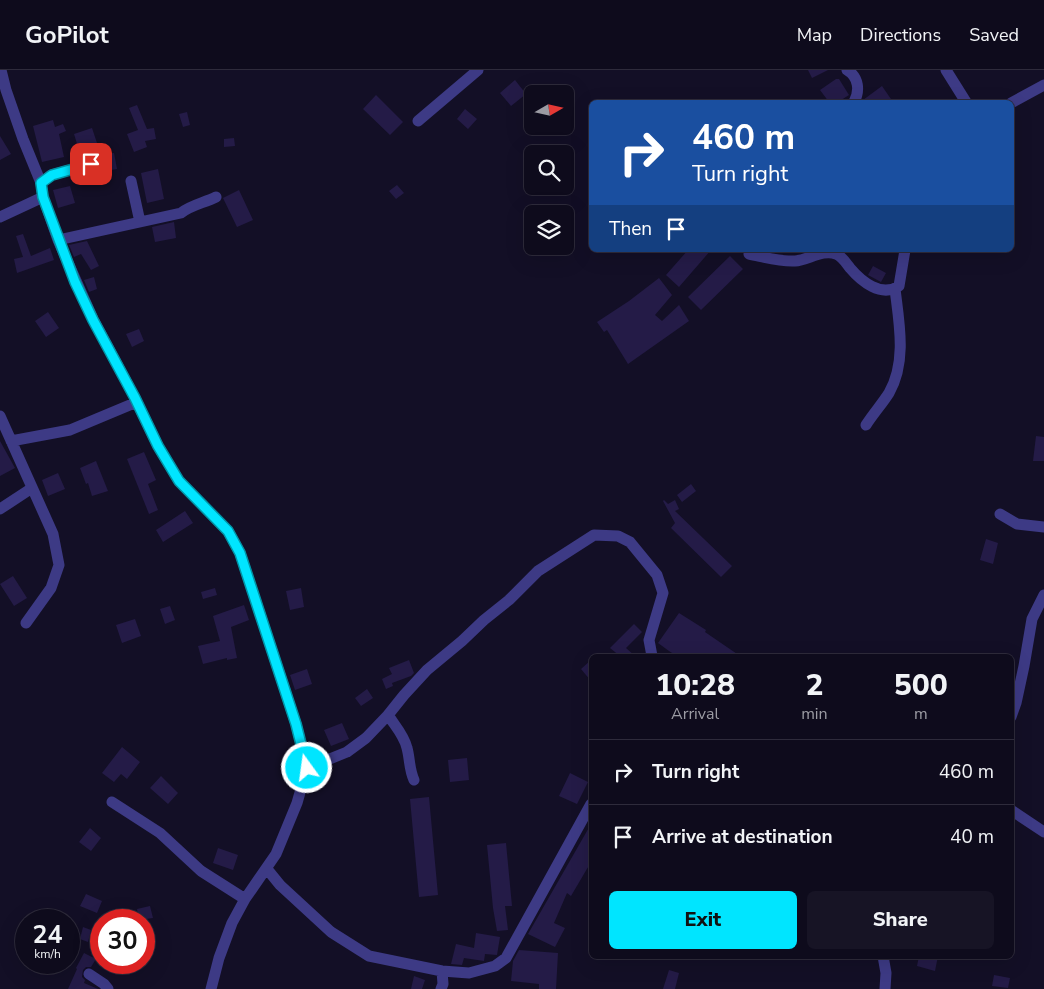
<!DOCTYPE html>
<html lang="en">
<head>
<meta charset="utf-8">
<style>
	body { margin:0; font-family:"Nunito Sans",sans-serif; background:#171425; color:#f1f3f6; height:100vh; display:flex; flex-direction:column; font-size:19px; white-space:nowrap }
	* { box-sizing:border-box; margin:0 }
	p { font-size:16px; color:#9b9ba3 }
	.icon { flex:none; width:28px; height:28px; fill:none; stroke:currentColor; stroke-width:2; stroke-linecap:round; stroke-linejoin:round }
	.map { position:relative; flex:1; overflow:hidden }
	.details { position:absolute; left:589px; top:584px; width:425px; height:305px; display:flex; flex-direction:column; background:#0e0b1c; border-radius:8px; box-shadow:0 5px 20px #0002,0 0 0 1px #2e2b3b }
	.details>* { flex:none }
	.top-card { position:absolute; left:589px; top:30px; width:425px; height:152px; border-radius:8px; box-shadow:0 5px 20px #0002,0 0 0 1px #2e2b3b; background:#1a4fa0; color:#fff; overflow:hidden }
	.needle { width:32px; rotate:81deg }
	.controls { position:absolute; left:524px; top:15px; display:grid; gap:10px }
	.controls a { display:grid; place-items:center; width:50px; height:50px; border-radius:8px; background:#0e0b1c; box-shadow:0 5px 20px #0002,0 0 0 1px #2e2b3b; font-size:25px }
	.speed { position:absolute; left:15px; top:839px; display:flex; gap:10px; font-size:25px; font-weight:700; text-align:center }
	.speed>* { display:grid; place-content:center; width:65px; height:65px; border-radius:50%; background:#0e0b1c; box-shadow:0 5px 20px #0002,0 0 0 1px #2e2b3b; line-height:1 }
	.speed small { font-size:12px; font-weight:400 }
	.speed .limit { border:8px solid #d22; background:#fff; color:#111 }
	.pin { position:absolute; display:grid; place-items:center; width:42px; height:42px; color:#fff; margin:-21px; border-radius:10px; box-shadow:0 2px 8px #0006 }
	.me { position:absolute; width:55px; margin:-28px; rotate:346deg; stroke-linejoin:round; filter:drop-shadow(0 0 4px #0008) }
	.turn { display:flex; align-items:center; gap:18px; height:105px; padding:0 20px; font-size:22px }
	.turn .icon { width:65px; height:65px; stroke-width:2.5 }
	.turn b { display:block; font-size:35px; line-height:42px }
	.then { display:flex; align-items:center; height:48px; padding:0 20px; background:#0003; gap:10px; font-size:19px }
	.eta { display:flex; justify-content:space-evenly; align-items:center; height:85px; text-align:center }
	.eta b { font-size:30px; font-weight:800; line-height:35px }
	.button { display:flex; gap:10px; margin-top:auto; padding:10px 20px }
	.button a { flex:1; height:58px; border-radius:8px; background:#00e5ff; color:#111; font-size:20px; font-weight:800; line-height:58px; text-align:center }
	.button a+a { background:#171425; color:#f1f3f6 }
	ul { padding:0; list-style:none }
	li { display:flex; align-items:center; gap:15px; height:65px; padding:0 20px; border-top:1px solid #2e2b3b }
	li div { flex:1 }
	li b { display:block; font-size:19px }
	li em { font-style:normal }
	header { display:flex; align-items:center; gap:30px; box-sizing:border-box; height:70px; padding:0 25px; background:#0e0b1c; border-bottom:1px solid #2e2b3b }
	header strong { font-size:24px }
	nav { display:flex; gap:28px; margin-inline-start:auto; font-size:18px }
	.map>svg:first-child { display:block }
	.building { fill:#241b47 }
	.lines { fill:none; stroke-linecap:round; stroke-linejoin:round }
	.minor { stroke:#3d3a85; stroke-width:11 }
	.route-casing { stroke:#0095a6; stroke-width:12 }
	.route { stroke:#00e5ff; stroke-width:9 }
</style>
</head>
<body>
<header>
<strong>GoPilot</strong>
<nav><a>Map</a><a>Directions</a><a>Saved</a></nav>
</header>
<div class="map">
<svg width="1044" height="919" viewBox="0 0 1044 919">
	<rect width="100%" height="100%" fill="#130f26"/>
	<!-- building -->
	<path class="building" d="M808,0H828L812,8Z
		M836,9H839L849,25L838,32H829L820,20Z
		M515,10L526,24L511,36L500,23Z
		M882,16L893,32H862L863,30Z
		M376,25L403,52L390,65L363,39Z
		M137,35L147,59L154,58L156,69L145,71L147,77L134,82L127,64L138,60L129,38Z
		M465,39L477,49L468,59L457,49Z
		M187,42L190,55L183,57L179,44Z
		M53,50L55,57L63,54L66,61L59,64L64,87L42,92L33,56Z
		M92,58L101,85L114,83L117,99L95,103L98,92L96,88L92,87L90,76L79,80L74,64Z
		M0,66L11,84L0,90Z
		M234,68L235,76L224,77V69Z
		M158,99L164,129L147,133L141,103Z
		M397,115L404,123L396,129L389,121Z
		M70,116L75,133L58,138L53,120Z
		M239,120L253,150L237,157L223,128Z
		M174,152L176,168L155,172L152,157Z
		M23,164L31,186L50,178L54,190L17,203L14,189L23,187L16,166Z
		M87,171L99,196L91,200L81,184L74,187L69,175Z
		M688,180H711L679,217L666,205Z
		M730,186L743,199L701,240L688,227Z
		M873,196L886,203L881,212L868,205Z
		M94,207L97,219L89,222L84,210Z
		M659,208L672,225L655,245L662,251L679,235L689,251L628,294L607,260L604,262L597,252L629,231Z
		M48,242L59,258L46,267L35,251Z
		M139,259L144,271L132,277L126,264Z
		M1036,366L1044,367V391H1033Z
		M0,371L15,398L0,406Z
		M144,382L156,410L148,414L158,440L149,444L127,389Z
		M96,391L108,421L92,426L88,413L86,414L80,398Z
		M58,403L65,419L48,426L42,410Z
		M691,414L696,421L682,432L677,425Z
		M664,430L668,434L675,430L679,439L675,441L732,496L721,507L671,458L675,453L663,431Z
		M185,441L193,453L163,472L156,460Z
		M986,469L998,473L993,494L980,490Z
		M13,506L27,528L14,536L0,514Z
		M215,518L217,525L203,529L201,522Z
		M301,518L304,537L290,540L286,521Z
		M244,535L249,550L231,557L237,588L227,590V588L203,594L198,576L220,571L213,546Z
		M170,536L175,550L165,554L160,539Z
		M679,543L706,560L705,562L740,586H677L669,581L658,573Z
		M135,549L141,566L122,573L116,555Z
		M634,554L642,562L626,578L635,586H620L610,578Z
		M409,590L414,603L411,606L392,613L393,616L386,619L382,609L392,604L389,598Z
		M591,590V611L581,599Z
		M307,599L312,614L295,620L290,605Z
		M367,619L373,628L361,636L355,628Z
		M342,653L349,669L331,676L324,660Z
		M122,677L140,692L127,709L121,704L114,712L102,703Z
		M467,688L469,710L450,712L448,690Z
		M570,703L588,712L577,734L559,726Z
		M161,706L178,723L168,734L150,718Z
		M429,727L438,825L419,827L410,729Z
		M591,754V792L571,826L567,823L554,853L565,858L555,877L528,864Z
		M90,758L101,768L91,781L79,772Z
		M506,773L512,836H505L508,860L497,861L493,838L487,775Z
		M218,778L238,785L233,800L213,793Z
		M86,824L102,831L97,843L80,836Z
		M150,836L153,848L139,850L137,839Z
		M83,857L91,860L88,872L80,869Z
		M476,863L500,867L497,885L485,884L484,891L464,888L462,895L451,894L456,874L474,878Z
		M519,880L558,883L556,919H539V914L511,911L513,891Z
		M84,883L96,889L91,897H86L83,900L82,907L85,910L84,913L98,919H68L77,899L76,898Z
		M919,886H938L935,901L917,896Z
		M669,900L679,903L675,919H663Z
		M994,905L1010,908L1008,918L992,916Z
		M414,906L425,910L422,919H411Z"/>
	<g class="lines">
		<!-- minor -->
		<path class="minor" d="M1,0L6,20L23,69L41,113L43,127L58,170L93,249L135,328L158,376L179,411L228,461L240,483L296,654L307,698L297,733L276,784L245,829L232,853L219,888L211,919
			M847,0C859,7 860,21 854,32
			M946,0L966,32
			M1011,33L1044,15
			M418,51L478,0
			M131,111L140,152
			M41,113L51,105L91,94
			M0,147L43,127
			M58,170L181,143C191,135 204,133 216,127
			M749,184C764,187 780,192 795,191C808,190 823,179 836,184C842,186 846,193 850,198C861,211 881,228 899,216L905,180
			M0,346L53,464L59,495L51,518L26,553
			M866,355C873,344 882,334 889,323C907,292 899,252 895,219
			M11,371L70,360L137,332
			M0,439L32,418
			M1000,444L1017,454L1044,457
			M388,645L404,625L427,600L462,571L484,550L509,530L538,501L594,465L618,466L630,472L657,505L663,523L649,570L652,586
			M1011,647L1016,633L1024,596L1032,549L1044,525
			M307,698L347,682L366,668L388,645C395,656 404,665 407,678C410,689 409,699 414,710
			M112,732L160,763L201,801L245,829
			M1011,740L1044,762
			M267,799L280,815L331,862L369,886L442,901L469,903L495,896L506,888L591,734
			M883,886L886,903L885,919
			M89,904L104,914L108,919
			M441,919L443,914L442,901"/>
	</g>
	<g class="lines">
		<!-- route casing -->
		<g class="route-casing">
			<path id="route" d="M91,94L52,105L41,113L43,127L75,212L93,250L135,328L158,376L179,411L228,461L240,483L296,654L307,698"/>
		</g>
		<!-- route -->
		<use href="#route" class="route"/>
	</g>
</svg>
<div class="controls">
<a><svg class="needle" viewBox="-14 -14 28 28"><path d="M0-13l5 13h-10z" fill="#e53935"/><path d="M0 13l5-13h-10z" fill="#9b9ba3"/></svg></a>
<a><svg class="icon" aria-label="search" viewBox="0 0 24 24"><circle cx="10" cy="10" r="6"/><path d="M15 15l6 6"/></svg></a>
<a><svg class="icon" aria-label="layers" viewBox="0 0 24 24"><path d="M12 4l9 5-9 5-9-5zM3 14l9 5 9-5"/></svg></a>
</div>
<div class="speed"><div>24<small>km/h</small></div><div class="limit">30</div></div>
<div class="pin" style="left:91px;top:94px;background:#d93025"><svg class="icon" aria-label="arrive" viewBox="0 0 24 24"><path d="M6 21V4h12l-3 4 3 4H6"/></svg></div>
<svg class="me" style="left:307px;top:698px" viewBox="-20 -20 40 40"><circle r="17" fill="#00e5ff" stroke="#fff" stroke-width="3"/><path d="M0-11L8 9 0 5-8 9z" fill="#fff"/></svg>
<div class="top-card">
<div class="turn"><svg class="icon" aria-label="right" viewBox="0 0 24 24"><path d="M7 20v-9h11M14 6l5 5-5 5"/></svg><div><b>460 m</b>Turn right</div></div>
<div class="then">Then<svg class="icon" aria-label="arrive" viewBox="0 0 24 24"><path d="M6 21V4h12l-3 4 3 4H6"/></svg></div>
</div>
<section class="details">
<div class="eta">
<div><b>10:28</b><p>Arrival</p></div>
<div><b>2</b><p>min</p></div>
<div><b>500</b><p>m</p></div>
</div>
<ul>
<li><svg class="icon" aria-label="right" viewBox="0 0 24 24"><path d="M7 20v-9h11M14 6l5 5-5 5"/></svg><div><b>Turn right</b></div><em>460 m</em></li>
<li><svg class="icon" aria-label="arrive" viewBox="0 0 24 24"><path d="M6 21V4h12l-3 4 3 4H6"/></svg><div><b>Arrive at destination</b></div><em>40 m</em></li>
</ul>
<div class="button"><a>Exit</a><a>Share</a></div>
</section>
</div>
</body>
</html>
